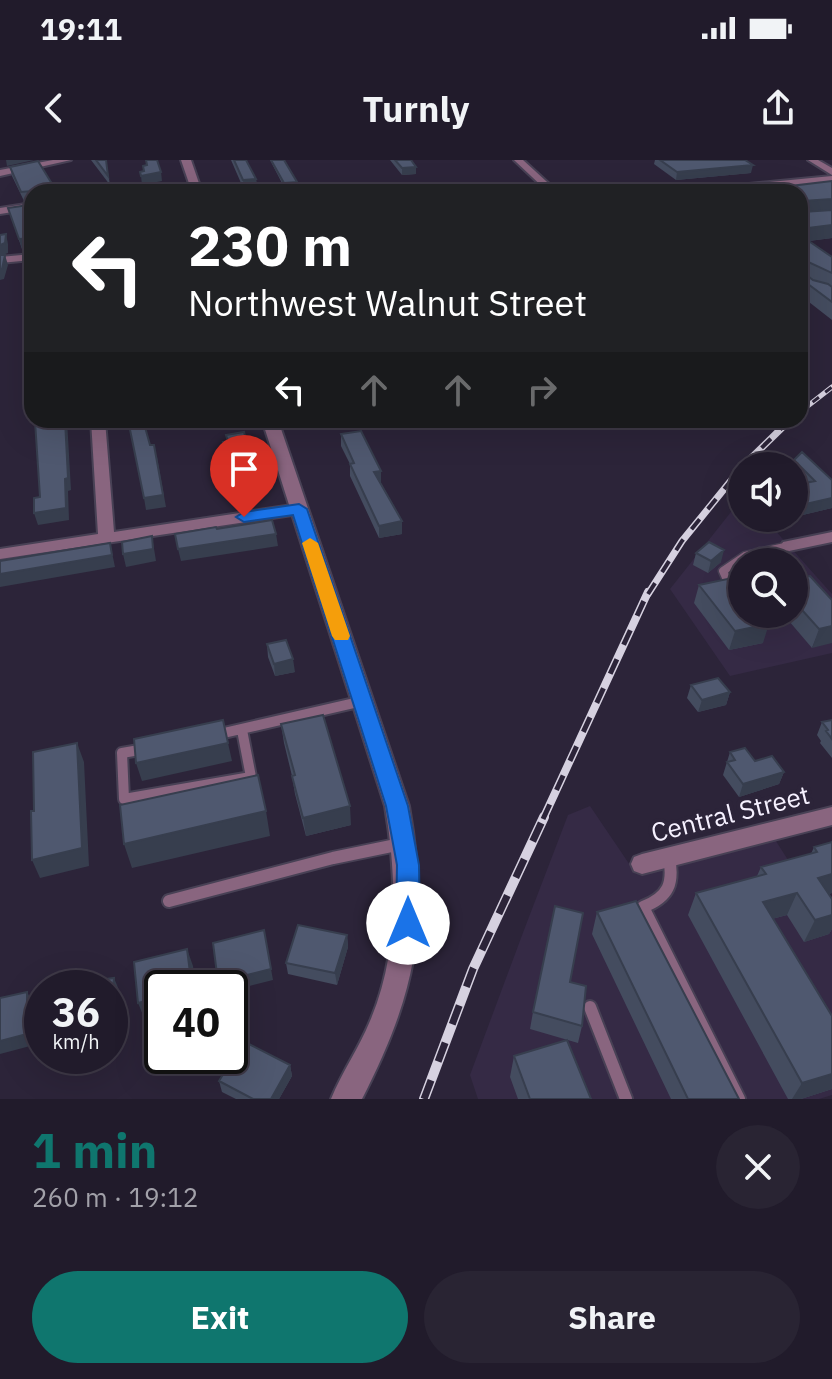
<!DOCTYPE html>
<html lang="en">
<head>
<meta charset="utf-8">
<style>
	body { margin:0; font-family:"IBM Plex Sans",sans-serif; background:#292433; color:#f1f3f6; height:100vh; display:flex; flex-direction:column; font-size:30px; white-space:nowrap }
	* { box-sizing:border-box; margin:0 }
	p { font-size:26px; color:#a2a1a9 }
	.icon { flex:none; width:44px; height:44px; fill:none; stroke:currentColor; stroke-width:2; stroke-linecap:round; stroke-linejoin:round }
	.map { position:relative; height:939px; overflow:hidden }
	.side { display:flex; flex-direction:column; background:#211b2b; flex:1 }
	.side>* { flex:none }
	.banner { position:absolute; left:24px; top:24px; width:784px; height:244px; border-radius:24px; box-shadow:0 8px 32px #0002,0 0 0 2px #3e3947; background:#202124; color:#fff; overflow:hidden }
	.controls { position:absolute; left:728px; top:292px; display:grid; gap:16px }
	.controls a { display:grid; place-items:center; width:80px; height:80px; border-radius:50%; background:#211b2b; box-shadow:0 8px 32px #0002,0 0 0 2px #3e3947; font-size:40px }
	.speed { position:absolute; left:24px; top:810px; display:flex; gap:16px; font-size:40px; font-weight:700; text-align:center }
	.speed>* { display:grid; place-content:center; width:104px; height:104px; border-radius:50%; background:#211b2b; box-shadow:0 8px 32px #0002,0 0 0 2px #3e3947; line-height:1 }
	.speed small { font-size:20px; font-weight:400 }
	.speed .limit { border:4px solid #111; border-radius:12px; background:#fff; color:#111 }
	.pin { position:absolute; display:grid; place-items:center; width:68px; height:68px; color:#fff; margin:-82px -34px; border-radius:50% 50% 50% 0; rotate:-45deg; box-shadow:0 0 8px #0007 }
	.pin .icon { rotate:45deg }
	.me { position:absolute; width:88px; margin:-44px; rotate:0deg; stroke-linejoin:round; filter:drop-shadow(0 0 6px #0008) }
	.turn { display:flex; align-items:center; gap:28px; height:168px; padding:0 32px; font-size:36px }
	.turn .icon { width:104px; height:104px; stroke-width:2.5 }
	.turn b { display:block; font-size:56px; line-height:68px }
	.lanes { display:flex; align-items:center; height:76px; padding:0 32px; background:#0003; justify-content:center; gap:40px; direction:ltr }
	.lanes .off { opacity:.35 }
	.round { display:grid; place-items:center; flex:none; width:84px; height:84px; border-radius:42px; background:#292433 }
	.headline { display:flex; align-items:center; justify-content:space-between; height:136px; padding:0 32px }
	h1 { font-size:48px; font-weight:700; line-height:60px; color:#0f766e }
	.action { display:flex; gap:16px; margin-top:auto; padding:16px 32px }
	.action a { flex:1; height:92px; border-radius:48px; background:#0f766e; color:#fff; font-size:32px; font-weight:700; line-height:92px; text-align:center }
	.action a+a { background:#292433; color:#f1f3f6 }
	.status { display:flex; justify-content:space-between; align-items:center; height:56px; padding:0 40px; background:#211b2b; direction:ltr }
	.status svg { height:22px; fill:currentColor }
	header { display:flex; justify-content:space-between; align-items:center; height:104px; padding:0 32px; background:#211b2b; font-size:36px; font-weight:700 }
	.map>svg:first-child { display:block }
	.built { fill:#352a45; fill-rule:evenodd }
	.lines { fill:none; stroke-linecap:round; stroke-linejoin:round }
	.service-far2-casing { stroke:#484155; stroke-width:11 }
	.service-far1-casing { stroke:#484155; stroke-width:14 }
	.service-casing { stroke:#484155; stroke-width:16 }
	.minor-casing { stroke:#484155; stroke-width:4 }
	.tertiary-casing { stroke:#484155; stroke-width:4 }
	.service-far2 { stroke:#89657f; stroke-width:8 }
	.service-far1 { stroke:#89657f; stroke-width:10 }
	.service { stroke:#89657f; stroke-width:12 }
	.minor { fill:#89657f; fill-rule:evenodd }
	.tertiary { fill:#89657f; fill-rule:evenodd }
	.rail-far3-casing { stroke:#d6d1e0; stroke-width:5 }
	.rail-far2-casing { stroke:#d6d1e0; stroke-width:7 }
	.rail-far1-casing { stroke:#d6d1e0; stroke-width:8 }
	.rail-casing { stroke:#d6d1e0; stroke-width:10 }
	.rail-far3 { stroke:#2c2439; stroke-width:3; stroke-dasharray:8; stroke-linecap:butt }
	.rail-far2 { stroke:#2c2439; stroke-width:4; stroke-dasharray:13; stroke-linecap:butt }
	.rail-far1 { stroke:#2c2439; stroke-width:5; stroke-dasharray:16; stroke-linecap:butt }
	.rail { stroke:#2c2439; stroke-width:7; stroke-dasharray:20; stroke-linecap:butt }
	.wall { fill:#444c5f }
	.shaded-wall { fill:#373e4e }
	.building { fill:#4f586f; stroke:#373e4e; stroke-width:2 }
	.route { fill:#1a73e8; stroke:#114b97; stroke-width:2 }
	.slow { fill:#f59e0b }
	.labels { text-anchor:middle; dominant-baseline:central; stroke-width:8; stroke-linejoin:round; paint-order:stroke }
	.near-street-label { font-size:26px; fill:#f6f1ff; stroke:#2c2439 }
</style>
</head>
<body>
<div class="status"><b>19:11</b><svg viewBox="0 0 49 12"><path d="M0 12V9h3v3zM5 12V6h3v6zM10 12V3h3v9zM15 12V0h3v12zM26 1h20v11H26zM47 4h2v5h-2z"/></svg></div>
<header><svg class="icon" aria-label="back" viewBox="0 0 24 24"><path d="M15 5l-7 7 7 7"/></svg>Turnly<svg class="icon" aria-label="share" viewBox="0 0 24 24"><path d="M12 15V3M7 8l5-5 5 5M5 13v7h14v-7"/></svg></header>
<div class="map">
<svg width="832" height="939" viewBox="0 0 832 939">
	<rect width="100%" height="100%" fill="#2c2439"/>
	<!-- built -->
	<path class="built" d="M742,338V358H764L832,434V493L730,516L670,429ZM742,402H794V454H742Z
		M590,646L636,714L774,678L832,769V935L819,939H478L470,915L524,770L568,655Z"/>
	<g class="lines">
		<!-- service-far2 casing -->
		<g class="service-far2-casing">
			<path id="service-far2" d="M760,392L769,402
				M742,423L727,420L723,411L745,396L789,386"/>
		</g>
		<!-- service-far1 casing -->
		<g class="service-far1-casing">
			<path id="service-far1" d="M215,575L363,541
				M145,589L122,593L124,639L251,617L242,570"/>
		</g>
		<!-- service casing -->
		<g class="service-casing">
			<path id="service" d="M669,697C674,723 669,737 643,747L739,939
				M169,741L333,698L401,684
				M590,847L626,939"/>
		</g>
		<!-- minor casing -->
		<g class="minor-casing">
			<path id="minor" d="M53,0H71L0,16V10Z
				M514,0H523L558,32H548Z
				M808,0H818L832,8V15Z
				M832,16V22L727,32H693L698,29Z
				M198,24L195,29L125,32L130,29Z
				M32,43V49L0,54V48Z
				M32,94V100L0,103V97Z
				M91,260H105L114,372L299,344L307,349L299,354L0,399V389L98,374Z
				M832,372V382L789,391L781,386L783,382Z
				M832,647V665L642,714L634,711L631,704L634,697L642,694Z"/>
		</g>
		<!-- tertiary casing -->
		<g class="tertiary-casing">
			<path id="tertiary" d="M181,0H191L202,32H192Z
				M262,260H278L409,646C430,764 416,833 362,939H331C342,912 359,888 370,861C399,793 397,718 385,646Z"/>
		</g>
		<!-- service-far2 -->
		<use href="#service-far2" class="service-far2"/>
		<!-- service-far1 -->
		<use href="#service-far1" class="service-far1"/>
		<!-- service -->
		<use href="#service" class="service"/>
		<!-- minor -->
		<use href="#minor" class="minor"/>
		<!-- tertiary -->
		<use href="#tertiary" class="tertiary"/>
		<!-- rail-far3 casing -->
		<g class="rail-far3-casing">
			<path id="rail-far3" d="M800,252L832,227"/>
		</g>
		<!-- rail-far2 casing -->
		<g class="rail-far2-casing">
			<path id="rail-far2" d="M743,306L790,260
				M648,434L682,381L742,307"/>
		</g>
		<!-- rail-far1 casing -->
		<g class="rail-far1-casing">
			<path id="rail-far1" d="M543,659L648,432"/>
		</g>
		<!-- rail casing -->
		<g class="rail-casing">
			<path id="rail" d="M424,939L473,809L544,657"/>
		</g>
		<!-- rail-far3 -->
		<use href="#rail-far3" class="rail-far3"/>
		<!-- rail-far2 -->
		<use href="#rail-far2" class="rail-far2"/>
		<!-- rail-far1 -->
		<use href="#rail-far1" class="rail-far1"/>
		<!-- rail -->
		<use href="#rail" class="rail"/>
	</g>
	<!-- wall -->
	<path class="wall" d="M91,0H106L110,25Z
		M231,0H246L256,19L257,28L244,30Z
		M270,0H284L297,22V26L284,27Z
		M390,0H411L416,14L402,15Z
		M655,0H745L751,13L676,20L654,4Z
		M38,1L32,88L22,89L11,57L32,41H24L12,16L10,7Z
		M832,21V78L809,81L832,97V160L800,135V32Z
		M341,274L381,323H380L402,374L379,378L350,316V304L341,286Z
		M226,275L254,318L248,319L250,332L232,335L224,302H227L223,282H227Z
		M794,300L832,320V348L794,357V325L802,323L794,315V306H792Z
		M696,393L721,402L708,413L693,405Z
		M794,419L832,440L812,488L783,454H794Z
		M699,425L763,483L729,490L694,443Z
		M267,484L295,512L275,516L268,497Z
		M691,525L730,532L726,545L698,552L687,538Z
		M832,560V598L820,583L821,581L817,575L822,562Z
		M281,564L351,665L306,676L295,634L292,616L284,583Z
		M730,592L784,612L779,624L739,637L723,615Z
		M832,682V733L829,734L832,739V769L829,774L804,782L787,755L772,759L832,929L801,939H788L688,755L696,733L757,716L761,707L811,694L814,687Z
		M597,752L739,939H671L592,774Z
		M347,775L348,787L337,825L288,814L286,803Z
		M570,822L582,866L578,883L530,869L533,852Z
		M110,828L119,830L115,871H110Z
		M514,896L591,939H518L510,917Z
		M290,905L292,916L279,939H236L222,932L219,921Z"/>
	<!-- shaded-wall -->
	<path class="shaded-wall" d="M6,0H34L7,6Z
		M753,5L751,13L676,20L677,12Z
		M416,7V14L402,15V8Z
		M161,12L162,21L142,25L141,16Z
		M256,19L257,28L244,30L243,20Z
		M297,22V26L284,27V23Z
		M832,39V52L800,54V44L803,41Z
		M832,65V78L800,82V69Z
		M6,74L8,84V93L0,96V85Z
		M32,78V88L22,89L19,79Z
		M5,95L8,105L4,119L0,120V109Z
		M65,260H67L71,330L68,331L69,360L38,365L34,353Z
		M143,260H147L149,269L145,270Z
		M157,297L166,347L146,350L144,338Z
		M253,306L254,318L246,320L244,308Z
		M381,311V323L375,324L374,312Z
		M248,320L250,332L232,335L230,323Z
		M832,338V348L794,357L797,346Z
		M402,361V374L379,378V366Z
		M276,374L278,386L181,401L178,389Z
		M152,376L156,401L126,407L123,394Z
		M110,383L115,407L0,427V414Z
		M724,390L721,402L708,413L711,401Z
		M769,464L763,483L729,490L735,471Z
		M832,466V483L812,488L819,469Z
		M293,499L295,512L275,516L274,504Z
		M730,532L726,545L698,552L702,540Z
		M77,583L84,602L89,706L40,718L32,700Z
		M228,583L232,601L142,621L136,603Z
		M784,612L779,624L739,637L743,624Z
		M350,646L351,665L306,676L303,658Z
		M266,651L270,676L132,708L124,684Z
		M832,714V733L807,740L818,718Z
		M797,733L787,755L753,764L763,742Z
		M832,755V769L829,774L804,782L815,760Z
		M264,770L273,820L230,831V828H220L218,822Z
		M347,775L348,787L337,825L335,813Z
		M187,789L193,806L196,828H192Z
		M114,818L119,830L115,871L110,859Z
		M27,832L33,843L34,885L0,894V881Z
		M162,837V855L145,860L138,843Z
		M290,905L292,916L279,939H271Z
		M832,914V929L801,939H792L802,923Z"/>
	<!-- building -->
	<path class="building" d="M96,0H106L108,16Z
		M146,0H157L161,12L141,16L140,12L144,11L143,6L147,5Z
		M234,0H246L256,19L243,20Z
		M271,0H284L297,22L284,23Z
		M395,0H411L416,7L402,8Z
		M660,0H745L753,5L677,12Z
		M38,1L57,32H32V78L19,79L8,48L28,45L32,42V31L21,32L10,7Z
		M832,21V39L803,41L800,44V32H740Z
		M164,24L166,32H144L142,25Z
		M800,49L803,52L832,50V65L800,69Z
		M6,74L5,83L0,85V75Z
		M800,75L832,97V113L804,100L800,103Z
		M0,95H5L2,109H0Z
		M800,110L813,120L828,124L832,127V142L800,118Z
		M40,260H65L68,318L65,319L66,348L34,353V338L40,337L35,261Z
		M128,260H143L150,285H154L163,335L144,338Z
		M361,271L381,311L374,312L402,361L379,366L350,304L354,303L341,274Z
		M244,272L253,306L244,308L248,320L230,323L224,302H228L223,282H228L226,275Z
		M802,292L832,320V338L797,346L794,343V331H797L794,328V325L815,321L794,300Z
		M272,360L276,374L178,389L175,374L216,367L217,369Z
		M152,376L153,389L123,394L122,382Z
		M709,382L724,390L711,401L696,393Z
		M110,383L112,395L0,414V401Z
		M810,416L832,440V466L819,469L794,441V419Z
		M732,418L742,431V454H761L769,464L735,471L699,425Z
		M286,480L293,499L274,504L267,484Z
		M718,518L730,532L702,540L691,525Z
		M323,555L350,646L303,658L292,616L295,615L281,564Z
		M223,560L228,583L136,603L134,579Z
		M832,560V579L826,571L828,570L822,562Z
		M77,583L82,688L32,700L31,651H34L33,592Z
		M745,588L755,601L772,596L784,612L743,624L727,602L735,600L730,592Z
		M258,615L266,651L124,684L120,645Z
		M832,682V714L818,718L832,739V755L815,760L797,733L763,742L832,856V914L802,923L696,733L766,714L761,707L817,692L814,687Z
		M636,741L739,939H688L597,752Z
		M555,746L583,753L570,822L586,826L582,866L533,852Z
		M298,765L347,775L335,813L286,803Z
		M264,770L271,809L218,822L213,783Z
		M187,789L192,828H162V837L138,843L134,802Z
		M114,818L110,859V828H61V825Z
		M27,832V874L0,881V838Z
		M567,880L591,939H530L514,896Z
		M243,881L290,905L271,939H253L219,921Z"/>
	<!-- route -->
	<path class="route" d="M299,344L307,349L408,646L419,705L420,763L417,771L408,774L400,771L396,763L397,705L386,646L293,355L244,362L236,357L244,352Z"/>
	<!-- slow -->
	<path class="slow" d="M310,378L318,383L350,476L348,480H335L332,476L302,383Z"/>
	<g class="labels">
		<!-- near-street labels -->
		<g class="near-street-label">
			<text transform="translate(730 653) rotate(-14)">Central Street</text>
		</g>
	</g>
</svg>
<div class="controls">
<a><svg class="icon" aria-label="sound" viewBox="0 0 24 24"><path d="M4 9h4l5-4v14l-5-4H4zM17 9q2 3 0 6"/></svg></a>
<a><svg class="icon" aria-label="search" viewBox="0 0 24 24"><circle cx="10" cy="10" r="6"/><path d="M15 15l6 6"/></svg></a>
</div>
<div class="speed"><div>36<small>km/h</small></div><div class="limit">40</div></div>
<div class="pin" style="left:244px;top:357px;background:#d93025"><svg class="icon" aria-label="arrive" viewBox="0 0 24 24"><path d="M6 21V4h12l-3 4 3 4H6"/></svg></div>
<svg class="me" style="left:408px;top:763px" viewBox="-20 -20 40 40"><circle r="19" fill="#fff"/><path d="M0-13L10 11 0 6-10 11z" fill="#1a73e8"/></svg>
<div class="banner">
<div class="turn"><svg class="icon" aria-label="left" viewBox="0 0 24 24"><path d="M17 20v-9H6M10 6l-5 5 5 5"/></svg><div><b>230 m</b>Northwest Walnut Street</div></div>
<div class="lanes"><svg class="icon" aria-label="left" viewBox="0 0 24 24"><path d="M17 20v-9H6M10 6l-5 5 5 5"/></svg><svg class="icon off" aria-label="ahead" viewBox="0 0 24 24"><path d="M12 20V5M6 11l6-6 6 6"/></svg><svg class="icon off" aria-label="ahead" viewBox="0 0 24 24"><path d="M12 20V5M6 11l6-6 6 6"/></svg><svg class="icon off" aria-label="right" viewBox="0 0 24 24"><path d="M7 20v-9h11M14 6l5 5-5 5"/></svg></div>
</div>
</div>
<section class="side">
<div class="headline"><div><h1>1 min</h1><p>260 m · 19:12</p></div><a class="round"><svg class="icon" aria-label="close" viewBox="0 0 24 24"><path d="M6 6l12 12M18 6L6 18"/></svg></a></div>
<div class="action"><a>Exit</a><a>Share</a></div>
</section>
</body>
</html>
